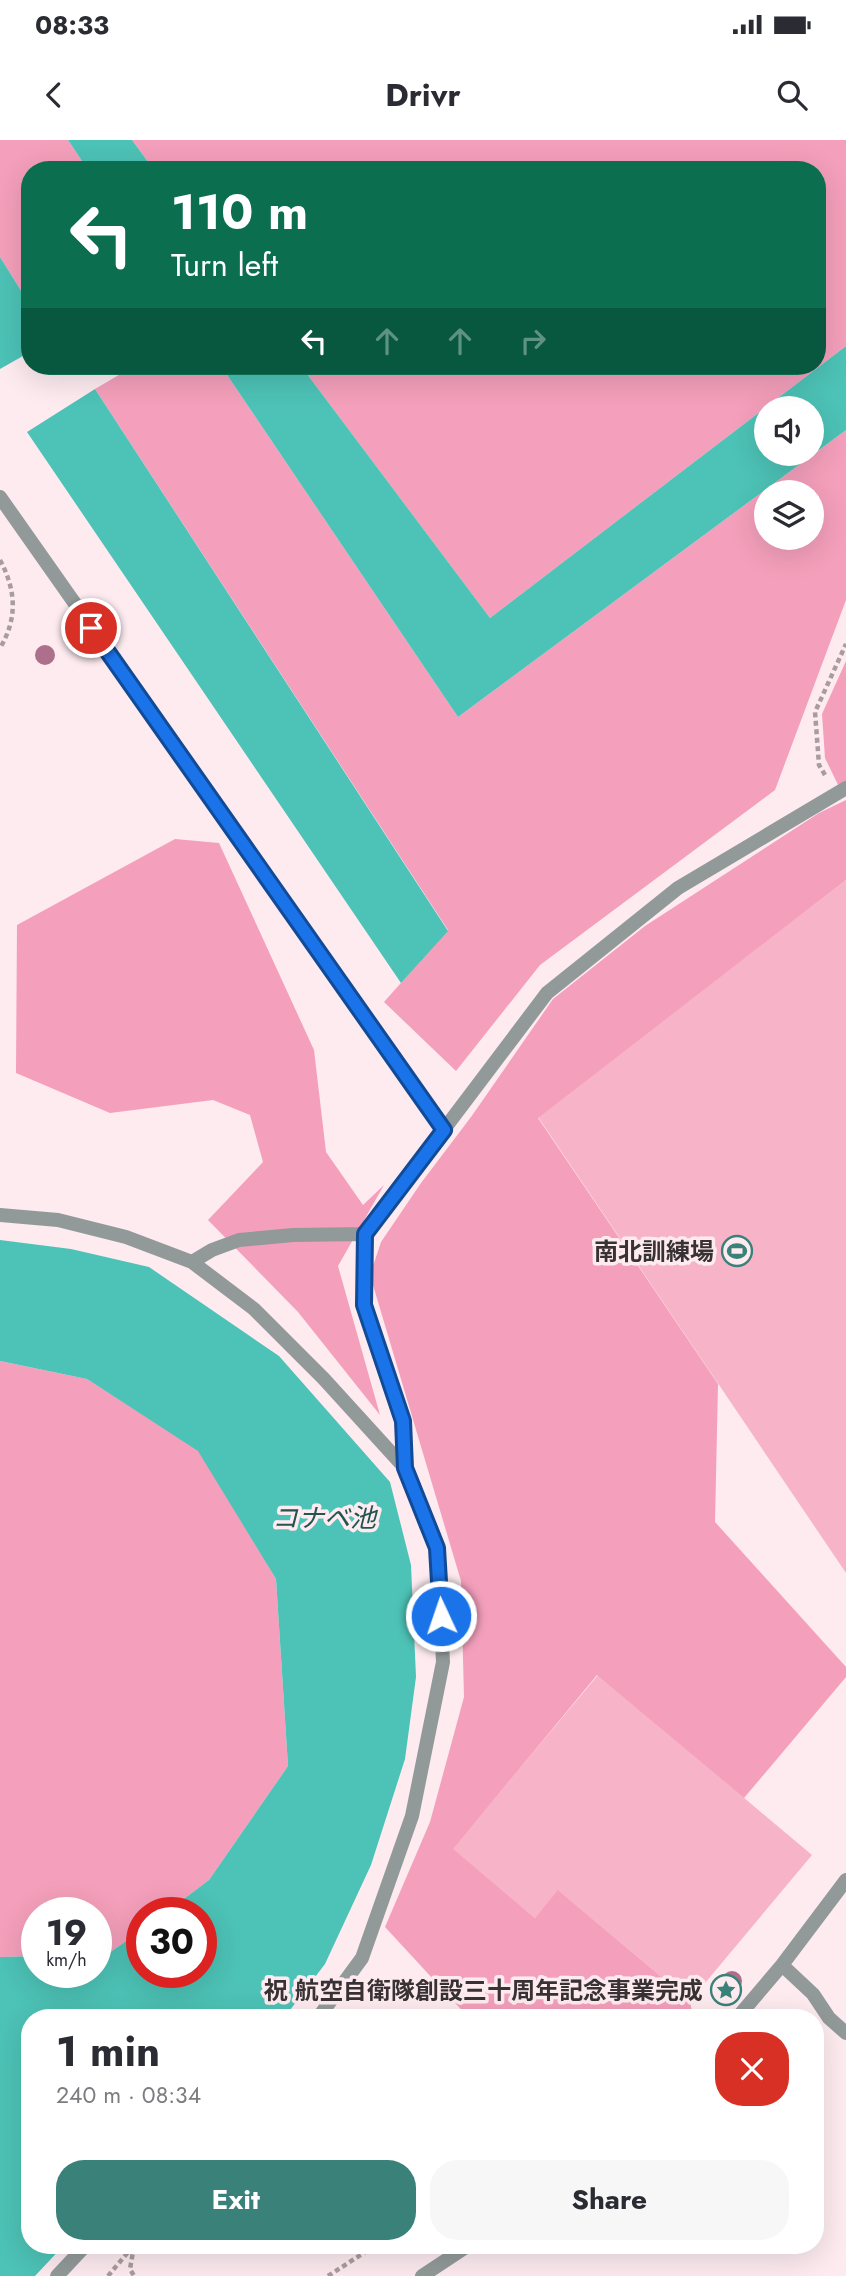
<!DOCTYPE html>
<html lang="en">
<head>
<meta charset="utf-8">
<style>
	body { margin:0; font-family:Jost,"Noto Sans JP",sans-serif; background:#f7f7f7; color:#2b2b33; height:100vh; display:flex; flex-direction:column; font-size:26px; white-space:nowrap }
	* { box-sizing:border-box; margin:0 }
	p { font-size:23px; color:#7c7c81 }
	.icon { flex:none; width:38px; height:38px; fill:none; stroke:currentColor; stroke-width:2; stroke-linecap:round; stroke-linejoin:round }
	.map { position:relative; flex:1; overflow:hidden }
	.details { position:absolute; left:21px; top:1869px; width:803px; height:245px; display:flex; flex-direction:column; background:#fff; border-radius:28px; box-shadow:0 7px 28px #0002 }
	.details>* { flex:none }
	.banner { position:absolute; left:21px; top:21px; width:805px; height:214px; border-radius:28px; box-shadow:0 7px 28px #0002; background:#0b6e4f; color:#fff; overflow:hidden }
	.controls { position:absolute; left:754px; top:256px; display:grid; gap:14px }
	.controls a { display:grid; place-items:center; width:70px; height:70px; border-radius:50%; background:#fff; box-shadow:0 7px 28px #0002; font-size:35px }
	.speed { position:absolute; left:21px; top:1757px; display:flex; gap:14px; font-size:35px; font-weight:700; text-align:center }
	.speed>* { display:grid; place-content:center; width:91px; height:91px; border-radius:50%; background:#fff; box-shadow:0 7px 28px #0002; line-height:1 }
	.speed small { font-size:18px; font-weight:400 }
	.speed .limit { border:10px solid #d22; background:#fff; color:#111 }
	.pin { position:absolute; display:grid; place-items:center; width:60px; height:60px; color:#fff; margin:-30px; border:4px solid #fff; border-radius:50%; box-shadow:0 2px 7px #0007 }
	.me { position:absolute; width:77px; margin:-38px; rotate:357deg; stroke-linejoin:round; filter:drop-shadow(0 0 5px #0008) }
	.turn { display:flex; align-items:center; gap:24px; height:147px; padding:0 35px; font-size:32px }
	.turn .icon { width:91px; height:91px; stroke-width:2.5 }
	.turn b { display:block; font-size:49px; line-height:60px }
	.lanes { display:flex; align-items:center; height:66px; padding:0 35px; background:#0003; justify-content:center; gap:35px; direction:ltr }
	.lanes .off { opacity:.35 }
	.round { display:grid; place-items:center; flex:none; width:74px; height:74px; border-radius:28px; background:#f7f7f7 }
	.summary { display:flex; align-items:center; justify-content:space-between; height:119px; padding:0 35px }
	h1 { font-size:42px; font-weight:700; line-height:52px }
	.cta { display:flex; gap:14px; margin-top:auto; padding:14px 35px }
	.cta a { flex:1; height:80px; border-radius:28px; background:#3a8179; color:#fff; font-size:28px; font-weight:700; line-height:80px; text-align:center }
	.cta a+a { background:#f7f7f7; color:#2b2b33 }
	.status { display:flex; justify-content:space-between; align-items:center; height:49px; padding:0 35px; background:#fff; direction:ltr }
	.status svg { height:19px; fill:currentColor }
	header { display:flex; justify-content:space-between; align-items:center; height:91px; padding:0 35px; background:#fff; font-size:32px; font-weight:700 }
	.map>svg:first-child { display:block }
	.green { fill:#f7b4c9 }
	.forest { fill:#f49fbb; fill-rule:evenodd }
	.water { fill:#4dc2b6; fill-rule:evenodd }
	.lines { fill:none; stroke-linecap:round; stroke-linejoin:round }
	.path { stroke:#a99ca0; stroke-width:4.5; stroke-dasharray:5 3.5; stroke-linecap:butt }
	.lane { stroke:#929a99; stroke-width:14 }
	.street { stroke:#929a99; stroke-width:14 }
	.tree { fill:#ae6f8c }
	.route-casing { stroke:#114b97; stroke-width:18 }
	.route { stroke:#1a73e8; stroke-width:12 }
	.labels { text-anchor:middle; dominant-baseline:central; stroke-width:7; stroke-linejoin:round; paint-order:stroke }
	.poi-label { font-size:24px; font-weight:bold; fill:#393234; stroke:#fdebf0; text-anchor:end }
	.water-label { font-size:26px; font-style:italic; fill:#235550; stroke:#fdebf0 }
</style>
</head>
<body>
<div class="status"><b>08:33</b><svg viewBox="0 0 49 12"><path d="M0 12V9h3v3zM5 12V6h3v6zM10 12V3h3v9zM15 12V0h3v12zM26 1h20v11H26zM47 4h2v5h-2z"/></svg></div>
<header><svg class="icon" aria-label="back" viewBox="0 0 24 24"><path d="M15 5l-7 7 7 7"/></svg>Drivr<svg class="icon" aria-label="search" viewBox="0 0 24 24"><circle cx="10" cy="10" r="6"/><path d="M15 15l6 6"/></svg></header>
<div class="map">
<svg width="846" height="2136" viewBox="0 0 846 2136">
	<rect width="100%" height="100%" fill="#fdebf0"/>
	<!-- green -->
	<path class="green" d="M846,740V1433L538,977Z
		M598,1535L812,1715L690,1861L559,1751L535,1778L452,1709Z"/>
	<!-- forest -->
	<path class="forest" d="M0,0H68L88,30H30V165L0,117Z
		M132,0H846V206L490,478L301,226H817V30H154Z
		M134,226H221L458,577L846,290V460L775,650L540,825L456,931L384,862L448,790L95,249ZM766,352H812V397H766Z
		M846,521V648L841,651L825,618L822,574Z
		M846,660V740L538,978L718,1244L715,1382L846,1527V1537L744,1658L597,1535L453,1709L535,1778L558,1750L690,1861L693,1878H469L385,1787L430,1682L464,1557L461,1441L370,1135L381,1102L421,1043L471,977L553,859L645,786L819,673Z
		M175,699L219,703L314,910L326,1012L363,1065L384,1045L338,1126L380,1275L298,1172L208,1080L263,1022L250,975L213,960L110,973L16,933L17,785Z
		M0,1221L87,1239L199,1311L276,1439L288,1626L209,1740L165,1773H142V1790L106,1815H96V1773H37V1816L0,1817Z"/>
	<!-- water -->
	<path class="water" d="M68,0H132L154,30H88Z
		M0,117L30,165V212L0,229Z
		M846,206V290L458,577L221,226H301L490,478ZM766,268H812V313H766Z
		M95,249L448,791L401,843L27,292Z
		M0,1100L71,1109L149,1127L279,1216L390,1342L411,1425L416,1537L405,1619L371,1725L325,1824L284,1878H30V2105H64L35,2136H0V1817L37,1816V1832H96V1815H106L142,1790V1832H201V1773H165L209,1740L288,1626L276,1439L198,1311L87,1239L0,1221Z"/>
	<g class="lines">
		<!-- path -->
		<path class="path" d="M0,420C16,450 18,478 0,508
			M825,635L819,625L815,572L846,504
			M134,2106L130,2129L134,2136
			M108,2136L134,2105
			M328,2136L376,2105"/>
		<!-- lane -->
		<path class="lane" d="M782,1825L813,1854L829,1878L846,1893
			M737,1878L782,1825L846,1740
			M422,2136L469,2105"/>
		<!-- street -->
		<path class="street" d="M0,357L445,990
			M0,1075L58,1080L126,1097L192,1122L254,1169L324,1239L405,1328
			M192,1122L212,1110L239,1100L293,1095L365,1094
			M318,1878L362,1818L412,1676L443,1522L437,1408L405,1328L403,1281L364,1165L365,1094L547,853L678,748L846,648
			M57,2136L86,2105"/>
	</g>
	<!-- trees -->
	<g class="tree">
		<circle cx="45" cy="515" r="10"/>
		<circle cx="732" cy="1841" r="10"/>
	</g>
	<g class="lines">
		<!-- route casing -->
		<g class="route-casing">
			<path id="route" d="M91,488L444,990L365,1094L364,1165L403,1281L405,1328L437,1408L441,1476"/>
		</g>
		<!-- route -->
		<use href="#route" class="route"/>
	</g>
	<!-- icons -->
	<defs>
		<g id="stadium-ring" transform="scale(1.575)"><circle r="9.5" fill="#fdebf0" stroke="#3a8179" stroke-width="1.5"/><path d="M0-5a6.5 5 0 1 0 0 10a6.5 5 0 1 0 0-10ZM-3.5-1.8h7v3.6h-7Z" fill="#3a8179"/></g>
		<g id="sight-ring" transform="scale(1.575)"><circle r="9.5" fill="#fdebf0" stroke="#3a8179" stroke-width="1.5"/><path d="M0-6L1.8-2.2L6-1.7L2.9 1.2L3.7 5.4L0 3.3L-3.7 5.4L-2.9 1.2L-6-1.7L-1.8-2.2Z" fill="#3a8179"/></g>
	</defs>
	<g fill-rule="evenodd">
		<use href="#stadium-ring" x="737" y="1111"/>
		<use href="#sight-ring" x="726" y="1850"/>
	</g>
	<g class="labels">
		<!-- poi labels -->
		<g class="poi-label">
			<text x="714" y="1111">南北訓練場</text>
			<text x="703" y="1850">祝 航空自衛隊創設三十周年記念事業完成</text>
		</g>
		<!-- water labels -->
		<g class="water-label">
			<text x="324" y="1378">コナベ池</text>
		</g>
	</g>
</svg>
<div class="controls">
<a><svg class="icon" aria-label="sound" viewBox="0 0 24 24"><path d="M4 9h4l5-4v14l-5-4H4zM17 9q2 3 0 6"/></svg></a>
<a><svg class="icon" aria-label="layers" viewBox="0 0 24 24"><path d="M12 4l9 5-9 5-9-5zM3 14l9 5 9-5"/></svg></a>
</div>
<div class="speed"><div>19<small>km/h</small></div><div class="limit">30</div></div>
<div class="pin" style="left:91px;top:488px;background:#d93025"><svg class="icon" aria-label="arrive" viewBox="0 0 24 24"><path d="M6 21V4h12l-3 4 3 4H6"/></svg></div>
<svg class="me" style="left:441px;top:1476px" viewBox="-20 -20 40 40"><circle r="17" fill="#1a73e8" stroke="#fff" stroke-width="3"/><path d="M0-11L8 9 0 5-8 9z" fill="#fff"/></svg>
<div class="banner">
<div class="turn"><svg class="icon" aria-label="left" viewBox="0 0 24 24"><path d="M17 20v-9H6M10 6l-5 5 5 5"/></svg><div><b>110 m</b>Turn left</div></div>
<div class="lanes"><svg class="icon" aria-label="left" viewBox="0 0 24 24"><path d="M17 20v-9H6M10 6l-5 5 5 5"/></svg><svg class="icon off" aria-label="ahead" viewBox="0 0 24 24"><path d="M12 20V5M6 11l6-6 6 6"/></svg><svg class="icon off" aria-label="ahead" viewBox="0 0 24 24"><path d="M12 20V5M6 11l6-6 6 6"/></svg><svg class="icon off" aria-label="right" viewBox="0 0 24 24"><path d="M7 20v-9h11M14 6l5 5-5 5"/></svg></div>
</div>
<section class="details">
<div class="summary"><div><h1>1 min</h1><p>240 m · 08:34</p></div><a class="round" style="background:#d93025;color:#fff"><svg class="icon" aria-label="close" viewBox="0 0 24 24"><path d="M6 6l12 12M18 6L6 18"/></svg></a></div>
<div class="cta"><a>Exit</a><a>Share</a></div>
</section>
</div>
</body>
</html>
